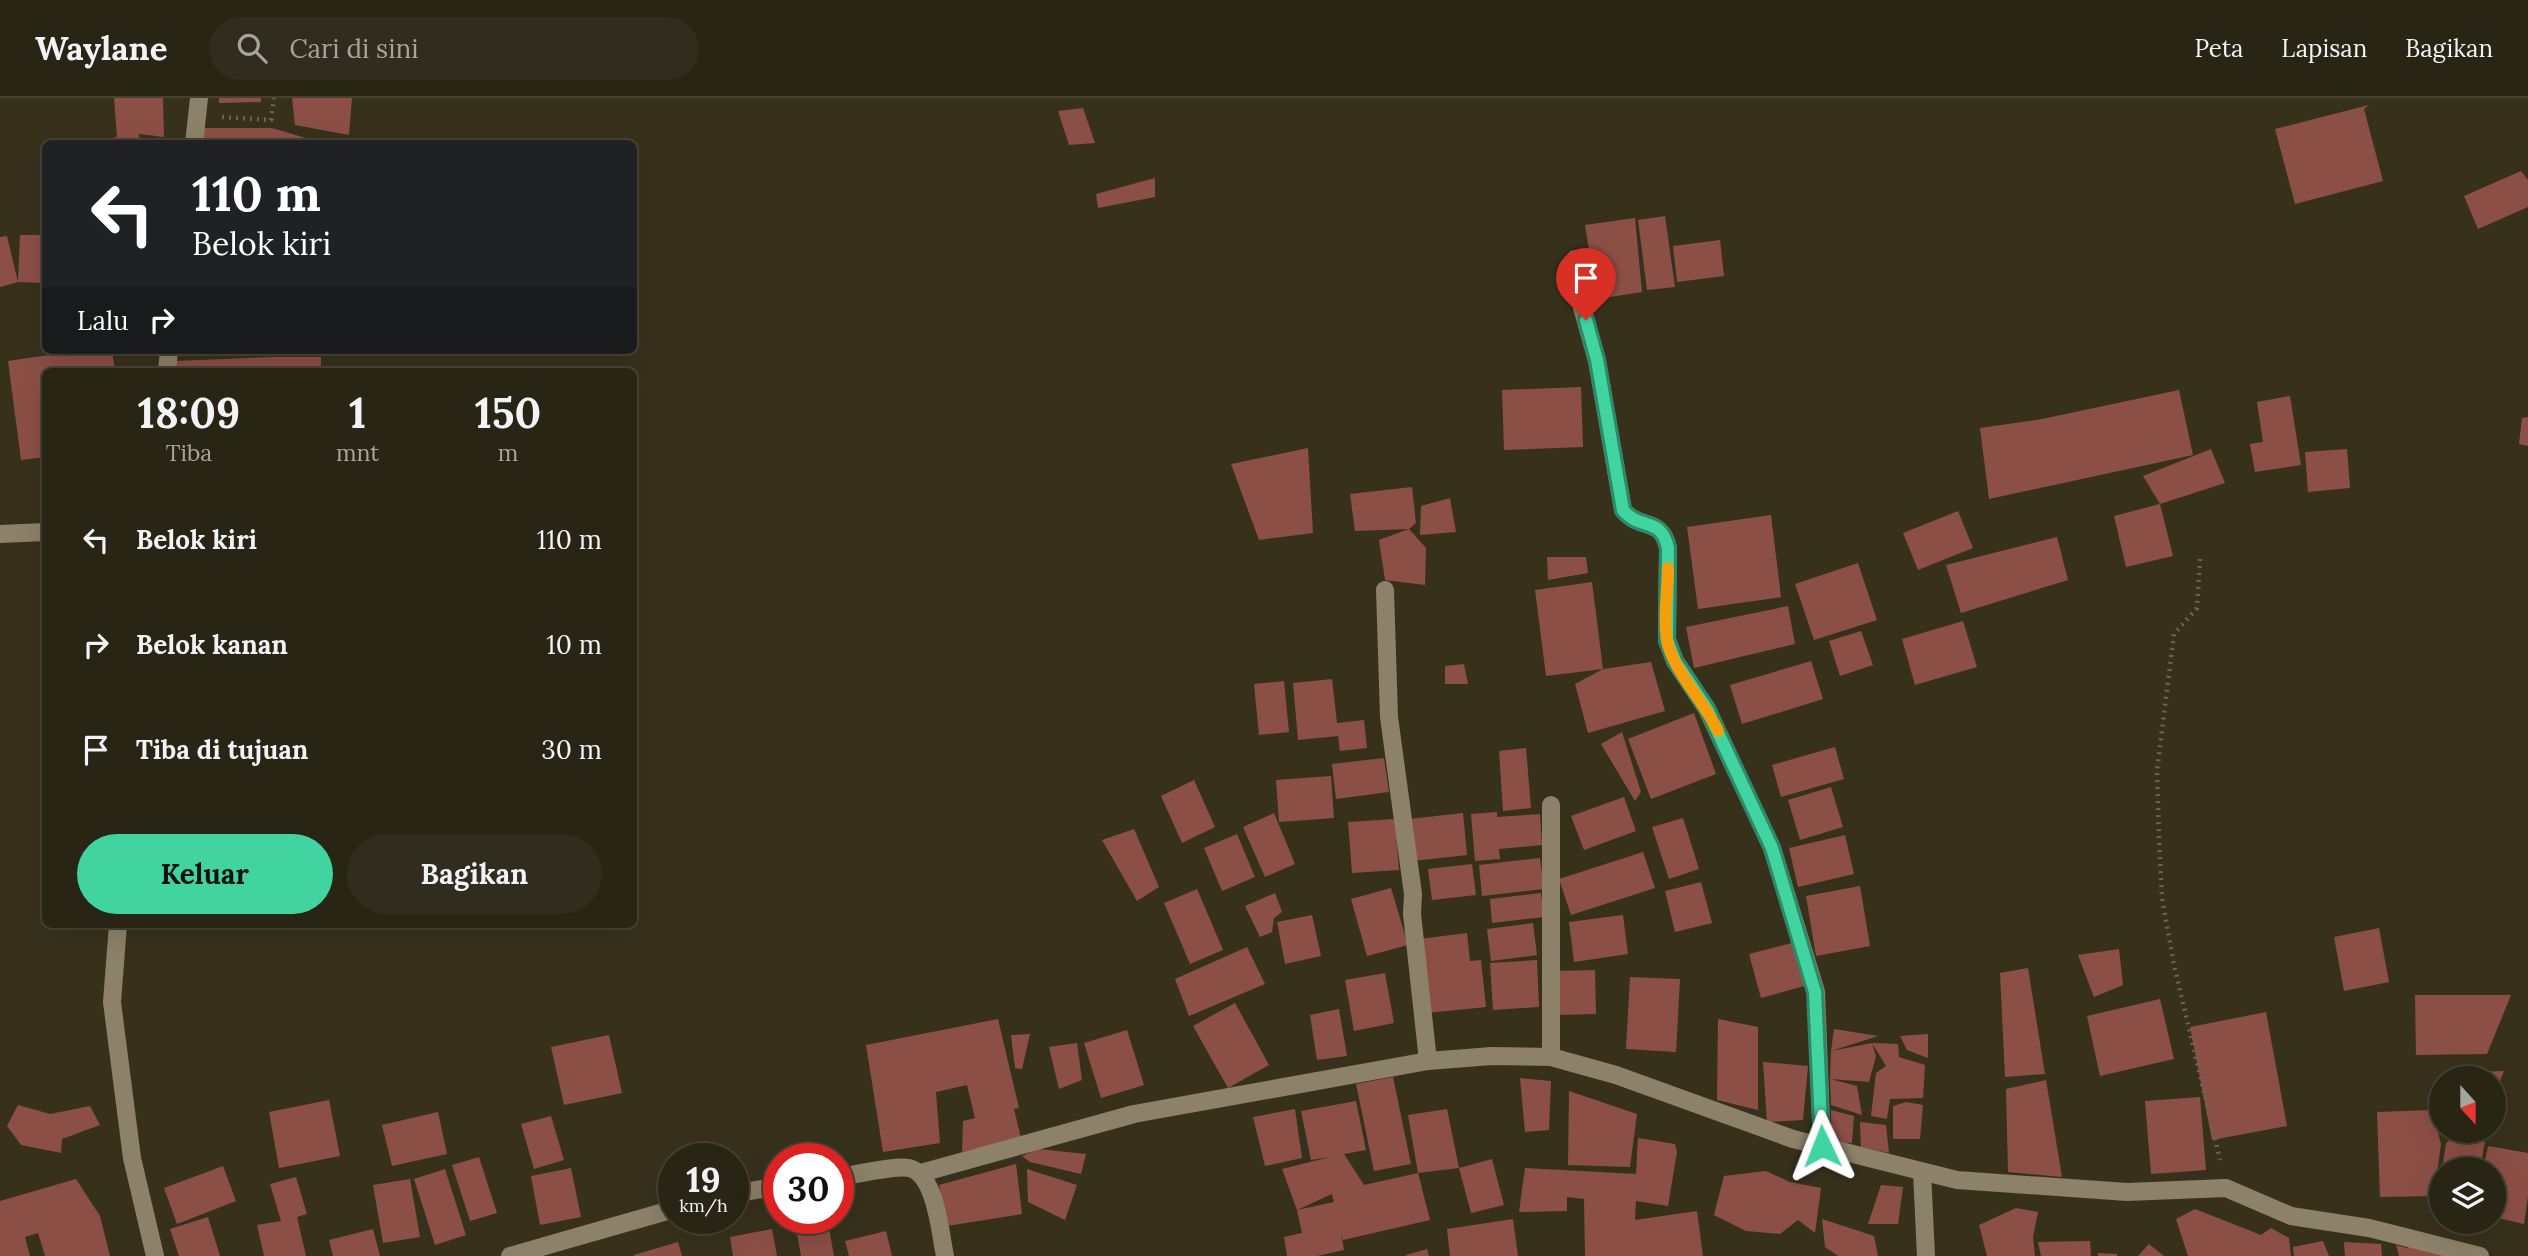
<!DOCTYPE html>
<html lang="id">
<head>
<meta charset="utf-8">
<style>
	body { margin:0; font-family:Lora,serif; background:#312d1e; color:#f1f3f6; height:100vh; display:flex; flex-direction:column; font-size:26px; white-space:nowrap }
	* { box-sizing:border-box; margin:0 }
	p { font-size:23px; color:#a5a5a0 }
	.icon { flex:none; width:38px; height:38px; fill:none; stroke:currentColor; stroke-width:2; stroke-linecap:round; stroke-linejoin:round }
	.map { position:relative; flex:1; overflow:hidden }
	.sheet { position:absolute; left:42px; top:270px; width:595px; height:560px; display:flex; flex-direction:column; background:#292515; border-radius:10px; box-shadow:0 7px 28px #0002,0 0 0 2px #454234 }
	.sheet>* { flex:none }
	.top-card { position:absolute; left:42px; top:42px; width:595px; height:214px; border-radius:10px; box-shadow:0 7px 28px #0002,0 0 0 2px #454234; background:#202124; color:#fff; overflow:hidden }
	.needle { width:46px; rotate:159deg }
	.fabs { position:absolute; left:2429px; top:968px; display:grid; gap:14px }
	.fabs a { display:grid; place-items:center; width:77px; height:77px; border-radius:50%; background:#292515; box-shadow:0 7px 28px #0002,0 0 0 2px #454234; font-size:35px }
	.speed { position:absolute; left:658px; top:1045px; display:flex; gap:14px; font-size:35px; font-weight:700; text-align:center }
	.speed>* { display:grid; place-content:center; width:91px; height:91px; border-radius:50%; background:#292515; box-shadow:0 7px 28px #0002,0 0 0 2px #454234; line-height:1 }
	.speed small { font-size:18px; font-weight:400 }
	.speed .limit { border:10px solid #d22; background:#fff; color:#111 }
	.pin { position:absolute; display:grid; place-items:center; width:60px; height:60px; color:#fff; margin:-72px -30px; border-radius:50% 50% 50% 0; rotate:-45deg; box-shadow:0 0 7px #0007 }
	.pin .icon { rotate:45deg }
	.me { position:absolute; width:77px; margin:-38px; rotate:358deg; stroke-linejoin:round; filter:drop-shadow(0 0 5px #0008) }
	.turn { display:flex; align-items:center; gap:24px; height:147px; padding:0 35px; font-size:32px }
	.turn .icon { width:91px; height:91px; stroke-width:2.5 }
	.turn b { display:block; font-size:49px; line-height:60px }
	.then { display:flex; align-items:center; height:66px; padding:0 35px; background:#0003; gap:14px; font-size:26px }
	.eta { display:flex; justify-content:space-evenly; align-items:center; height:119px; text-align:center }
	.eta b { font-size:42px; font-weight:700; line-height:49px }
	.button { display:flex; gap:14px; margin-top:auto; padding:14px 35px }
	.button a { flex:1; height:80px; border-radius:42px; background:#41d4a1; color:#111; font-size:28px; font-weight:700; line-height:80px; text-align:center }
	.button a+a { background:#312d1e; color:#f1f3f6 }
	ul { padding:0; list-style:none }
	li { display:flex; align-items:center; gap:21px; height:105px; padding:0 35px }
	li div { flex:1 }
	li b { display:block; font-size:26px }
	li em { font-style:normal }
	header { display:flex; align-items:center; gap:42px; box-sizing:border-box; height:98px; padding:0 35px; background:#292515; border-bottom:2px solid #454234 }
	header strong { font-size:33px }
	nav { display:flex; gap:38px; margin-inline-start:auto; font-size:24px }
	.search { width:490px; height:63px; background:#312d1e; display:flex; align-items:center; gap:18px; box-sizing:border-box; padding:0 24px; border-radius:38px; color:#a5a5a0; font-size:26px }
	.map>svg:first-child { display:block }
	.building { fill:#8c4f46; fill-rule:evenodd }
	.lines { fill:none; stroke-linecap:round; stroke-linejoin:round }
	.path { stroke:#6a6552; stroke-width:4.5; stroke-dasharray:2 5; stroke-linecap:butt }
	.minor { stroke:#8d8169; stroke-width:18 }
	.route-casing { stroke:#2a8a69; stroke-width:18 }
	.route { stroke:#41d4a1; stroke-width:12 }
	.slow { stroke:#f59e0b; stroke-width:12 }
</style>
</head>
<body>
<header>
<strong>Waylane</strong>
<div class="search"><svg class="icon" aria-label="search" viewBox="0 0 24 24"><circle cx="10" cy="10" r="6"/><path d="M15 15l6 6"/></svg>Cari di sini</div>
<nav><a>Peta</a><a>Lapisan</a><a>Bagikan</a></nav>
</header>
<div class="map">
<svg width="2528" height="1158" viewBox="0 0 2528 1158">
	<rect width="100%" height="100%" fill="#37311c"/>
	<!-- building -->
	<path class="building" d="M114,0H163L164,39L139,36L140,46H78L117,39Z
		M219,0H261V4L219,5Z
		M292,0H352L349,37L295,27Z
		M2369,7L2364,11L2383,83L2295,106L2275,31Z
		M1083,10L1095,45L1069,47L1058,13Z
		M202,30H272L326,46H202Z
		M2521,73L2528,82V109L2478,131L2464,98Z
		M1155,80V99L1098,110L1096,96Z
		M1665,118L1675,189L1647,192L1638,122Z
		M1635,120L1642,194L1597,201L1585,127Z
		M20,137H46V185L18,184L0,189V139L7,138L18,184Z
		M1720,142L1724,178L1677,184L1673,148Z
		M83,252H112L115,273H46V359L21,362L8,263Z
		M273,259H321V273H174V263Z
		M1581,289L1583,349L1504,352L1502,292Z
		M2179,292L2193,357L1989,401L1980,330L2042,321Z
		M2290,298L2301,367L2255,374L2250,346L2263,344L2257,304Z
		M2528,319V348L2519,346L2522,320Z
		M1308,350L1313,435L1259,442L1231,366Z
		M2211,351L2225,385L2160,406L2143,378Z
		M2347,351L2350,390L2308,394L2305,354Z
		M44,386H46V429H40Z
		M1412,389L1416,425L1409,431L1355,433L1350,396Z
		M1450,400L1456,434L1420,437L1421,408Z
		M2160,406L2173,458L2126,469L2114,418Z
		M1958,413L1973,450L1918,472L1903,435Z
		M1771,417L1781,499L1698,511L1687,429Z
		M1409,431L1426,450L1425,487L1385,482L1379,442Z
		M2057,439L2068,482L1961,515L1946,467Z
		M1547,459H1586L1588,475L1548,482Z
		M1858,465L1877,522L1814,542L1795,486Z
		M1592,484L1603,571L1546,578L1535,492Z
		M1788,508L1795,546L1694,570L1686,529Z
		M1963,523L1977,569L1915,587L1902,541Z
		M1861,533L1873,567L1840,578L1829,543Z
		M1811,563L1823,601L1742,626L1730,587Z
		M1651,564L1665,613L1588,635L1575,586L1603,571Z
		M1464,566L1468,586H1445V568Z
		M1332,581L1337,625L1364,622L1367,650L1340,653L1338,638L1298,642L1293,585Z
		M1284,583L1289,634L1259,637L1254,586Z
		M1694,615L1716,676L1651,701L1628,641Z
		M1622,634L1641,694L1635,703L1601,646Z
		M1835,649L1844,681L1781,699L1772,667Z
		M1526,650L1531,710L1503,713L1499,653Z
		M1384,660L1389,694L1336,701L1332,666Z
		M1331,678L1334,720L1279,724L1276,682Z
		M1194,682L1215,729L1182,745L1161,698Z
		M1831,689L1843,729L1800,742L1788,702Z
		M1624,699L1636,733L1584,752L1571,718Z
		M1497,714V719L1540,716L1542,747L1499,751L1500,761L1475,763L1471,716Z
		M1274,715L1295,766L1265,779L1243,729Z
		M1463,715L1467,757L1413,763L1409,721Z
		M1683,720L1699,771L1669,781L1652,729Z
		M1395,721L1399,772L1352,775L1348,724Z
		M1134,731L1159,789L1137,803L1102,742Z
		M1237,736L1255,779L1222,793L1204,750Z
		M1845,737L1854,776L1798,789L1789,750Z
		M1643,754L1655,790L1571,817L1559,781Z
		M1540,760L1544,791L1482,798L1479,767Z
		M1472,766L1476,797L1432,802L1428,771Z
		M1701,784L1712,825L1675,834L1665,793Z
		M1860,788L1870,848L1816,858L1806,798Z
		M1391,790L1408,847L1367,858L1351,801Z
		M1197,791L1223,852L1190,866L1164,805Z
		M1275,795L1282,814L1274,820L1272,834L1260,839L1245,808Z
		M1541,795L1544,819L1492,825L1490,801Z
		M1312,817L1321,858L1285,866L1277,824Z
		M1623,817L1628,856L1574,864L1569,824Z
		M1533,825L1537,857L1491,863L1487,831Z
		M2379,830L2389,884L2344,893L2334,839Z
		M1467,835L1470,863L1481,862L1486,909L1427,915L1419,841Z
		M1796,844L1808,887L1761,900L1749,856Z
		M1247,849L1265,886L1189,918L1175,881Z
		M2119,851L2123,887L2094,899L2078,857Z
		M1537,862L1539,909L1493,912L1490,865Z
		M2028,870L2045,976L2005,979L2000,875Z
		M1595,872L1596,916L1555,917L1554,873Z
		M1385,875L1394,925L1354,933L1345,882Z
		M1630,879L1680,881L1676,954L1626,951Z
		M2415,897H2511L2487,956L2416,957Z
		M2160,901L2174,961L2100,978L2087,918Z
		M1235,905L1269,967L1228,990L1193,928Z
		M1339,911L1347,958L1317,962L1310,917Z
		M2266,914L2287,1028L2212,1042L2190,929Z
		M998,921L1019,1010L1014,1011L1021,1040L962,1054L963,1023L975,1020L967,987L936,994L940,1045L883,1054L866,947Z
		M1718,921L1758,929V1012L1717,1002Z
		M1834,931L1878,938L1831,953Z
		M1127,932L1144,987L1101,1000L1084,945Z
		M1030,936L1022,971L1015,970L1011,937Z
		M1928,936V960L1907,952L1900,938Z
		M609,937L622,995L564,1007L551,949Z
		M1077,945L1082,982L1059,991L1049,949Z
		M1872,945L1876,958L1869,984L1830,981L1857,988L1862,1017L1831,1007L1830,981L1831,953Z
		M1872,945L1898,946L1899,959L1925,967L1923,1000L1890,1001L1887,1021L1871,1018L1876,975L1886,968Z
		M1763,964L1808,968L1803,1022L1767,1024Z
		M2504,973L2494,998V980H2443V975Z
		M1393,979L1411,1066L1374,1073L1356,986Z
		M1520,980L1551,983L1549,1032L1525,1034Z
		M2046,982L2062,1079L2008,1074L2006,991Z
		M1569,993L1637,1016L1630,1069L1568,1067Z
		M2200,999L2206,1072L2151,1076L2145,1003Z
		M329,1002L340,1058L279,1070L269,1014Z
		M1356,1003L1366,1052L1344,1056L1364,1087L1418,1075L1430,1122L1343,1142L1341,1135L1344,1152L1317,1158H1287L1284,1139L1302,1135L1297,1112L1282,1071L1330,1059L1311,1062L1301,1013ZM1332,1096L1334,1104L1297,1112Z
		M1906,1004L1923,1007L1920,1041H1893V1008Z
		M18,1007L50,1016L90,1008L100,1027L62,1041L61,1055L21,1047L7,1028Z
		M1295,1011L1302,1060L1265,1068L1253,1019Z
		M1447,1011L1459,1070L1418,1075L1408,1017Z
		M1831,1012L1854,1018L1852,1045L1831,1044Z
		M2432,1012L2441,1046L2434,1098L2380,1099L2377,1014Z
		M438,1014L447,1056L392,1068L382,1027Z
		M551,1018L564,1062L534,1071L521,1026Z
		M1860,1024L1886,1027L1889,1055L1861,1049Z
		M2463,1033L2485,1044L2480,1071H2442L2446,1045Z
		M1638,1040L1675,1046L1677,1054L1668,1108L1636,1103L1635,1122L1697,1113L1703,1158H1585L1584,1101L1567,1099V1113L1519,1114L1525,1070L1636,1076Z
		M2488,1048L2528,1055V1098L2524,1126L2494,1119V1071H2483Z
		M1038,1051L1086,1056L1081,1076L1030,1064L1022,1058Z
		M479,1059L497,1115L470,1123L452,1067Z
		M1492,1061L1504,1107L1471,1115L1459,1070Z
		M1016,1066L1022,1116L947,1128L939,1087Z
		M223,1068L236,1103L177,1126L164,1090Z
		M571,1070L581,1119L540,1127L531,1078Z
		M445,1071L466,1137L435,1147L414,1081Z
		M1027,1071L1077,1087L1065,1122L1028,1104Z
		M1766,1073L1790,1084L1821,1090L1815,1135L1798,1122L1780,1136L1746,1133L1714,1117L1724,1078Z
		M296,1079L307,1116L297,1119L306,1158H264L257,1127L281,1123L270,1086Z
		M76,1081L100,1118L110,1158H45L38,1135L25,1139L30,1158H0V1103Z
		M410,1081L420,1139L383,1145L373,1087Z
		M2440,1083H2441V1109L2436,1108Z
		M1881,1087L1903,1089L1898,1126H1868Z
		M2016,1110L2038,1114L2033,1139L2035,1158H1987L1979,1127Z
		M2195,1111L2261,1137L2271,1130L2289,1140L2291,1158H2188L2176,1121Z
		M208,1119L220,1158H179L170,1131Z
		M1513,1121L1518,1158H1450L1447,1131Z
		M1822,1121L1874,1138L1878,1158H1838L1825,1149Z
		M829,1130L834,1158H801L797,1136Z
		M373,1131L380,1158H333L329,1142Z
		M772,1131L777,1158H733L730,1139Z
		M886,1133L892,1158H849L845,1143Z
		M2090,1143L2091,1158H2041L2038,1144Z
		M2323,1143L2329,1158H2294L2293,1149Z
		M2415,1143L2440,1148L2442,1158H2399L2396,1147L2407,1150Z
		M678,1144L682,1158H634V1157Z
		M2344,1144L2381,1146L2382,1158H2345Z
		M2149,1146L2164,1158H2138Z
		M1427,1151L1429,1158H1406V1157Z
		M2098,1155L2117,1156V1158H2098Z"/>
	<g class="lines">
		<!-- path -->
		<path class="path" d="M222,19L271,22L274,0
			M2200,461L2197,510L2174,536L2157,673L2159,741L2162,800L2174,867L2220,1062"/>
		<!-- minor -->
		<path class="minor" d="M194,46L199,0
			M1575,161L1580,202L1597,263L1623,412C1640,433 1661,418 1668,450L1667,542L1675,563L1707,611L1772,750L1816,894L1822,1048
			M167,273L169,252
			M0,436L46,434
			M1385,492L1389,619L1413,796L1412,816L1428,963
			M118,826L112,904L132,1060L155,1158
			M1551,959V707
			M1922,1074L1926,1158
			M921,1075L1134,1016L1428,963L1492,958L1551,959L1616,977L1793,1041L1957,1082L2127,1094L2226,1090L2291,1118L2369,1130L2480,1158
			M838,1079C856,1077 894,1067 909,1070C936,1076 940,1135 945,1158
			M733,1096L779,1088
			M510,1158L674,1111"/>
	</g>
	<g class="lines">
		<!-- route casing -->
		<g class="route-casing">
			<path id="route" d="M1586,222L1597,262L1623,412C1640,433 1661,418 1668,450L1667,542L1675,563L1707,611L1772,750L1815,894L1822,1048"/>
		</g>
		<!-- route -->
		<use href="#route" class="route"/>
		<!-- slow -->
		<path class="slow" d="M1668,470C1668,493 1663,519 1667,542C1672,571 1705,605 1718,633"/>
	</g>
</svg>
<div class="fabs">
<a><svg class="needle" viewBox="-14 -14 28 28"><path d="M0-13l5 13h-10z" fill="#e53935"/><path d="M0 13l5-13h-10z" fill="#a5a5a0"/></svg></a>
<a><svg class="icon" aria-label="layers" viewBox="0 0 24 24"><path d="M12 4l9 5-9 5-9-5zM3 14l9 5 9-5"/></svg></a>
</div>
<div class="speed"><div>19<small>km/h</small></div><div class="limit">30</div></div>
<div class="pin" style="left:1586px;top:222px;background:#d93025"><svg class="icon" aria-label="arrive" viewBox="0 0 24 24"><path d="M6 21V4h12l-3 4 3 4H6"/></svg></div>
<svg class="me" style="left:1822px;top:1048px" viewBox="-20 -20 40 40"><path d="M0-17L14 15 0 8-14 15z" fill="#41d4a1" stroke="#fff" stroke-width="4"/></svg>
<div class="top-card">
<div class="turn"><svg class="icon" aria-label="left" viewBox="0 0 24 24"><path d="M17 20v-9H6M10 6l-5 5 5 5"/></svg><div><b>110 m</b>Belok kiri</div></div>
<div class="then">Lalu<svg class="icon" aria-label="right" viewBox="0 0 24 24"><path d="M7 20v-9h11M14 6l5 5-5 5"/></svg></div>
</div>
<section class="sheet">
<div class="eta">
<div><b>18:09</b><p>Tiba</p></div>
<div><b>1</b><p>mnt</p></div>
<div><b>150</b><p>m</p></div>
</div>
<ul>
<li><svg class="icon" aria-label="left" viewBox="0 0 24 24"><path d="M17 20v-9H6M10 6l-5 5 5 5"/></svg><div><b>Belok kiri</b></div><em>110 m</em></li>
<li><svg class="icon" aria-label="right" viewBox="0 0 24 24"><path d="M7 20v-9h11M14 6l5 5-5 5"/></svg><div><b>Belok kanan</b></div><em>10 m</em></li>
<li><svg class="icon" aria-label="arrive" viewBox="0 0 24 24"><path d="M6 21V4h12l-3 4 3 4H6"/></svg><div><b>Tiba di tujuan</b></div><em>30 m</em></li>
</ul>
<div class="button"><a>Keluar</a><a>Bagikan</a></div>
</section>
</div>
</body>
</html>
